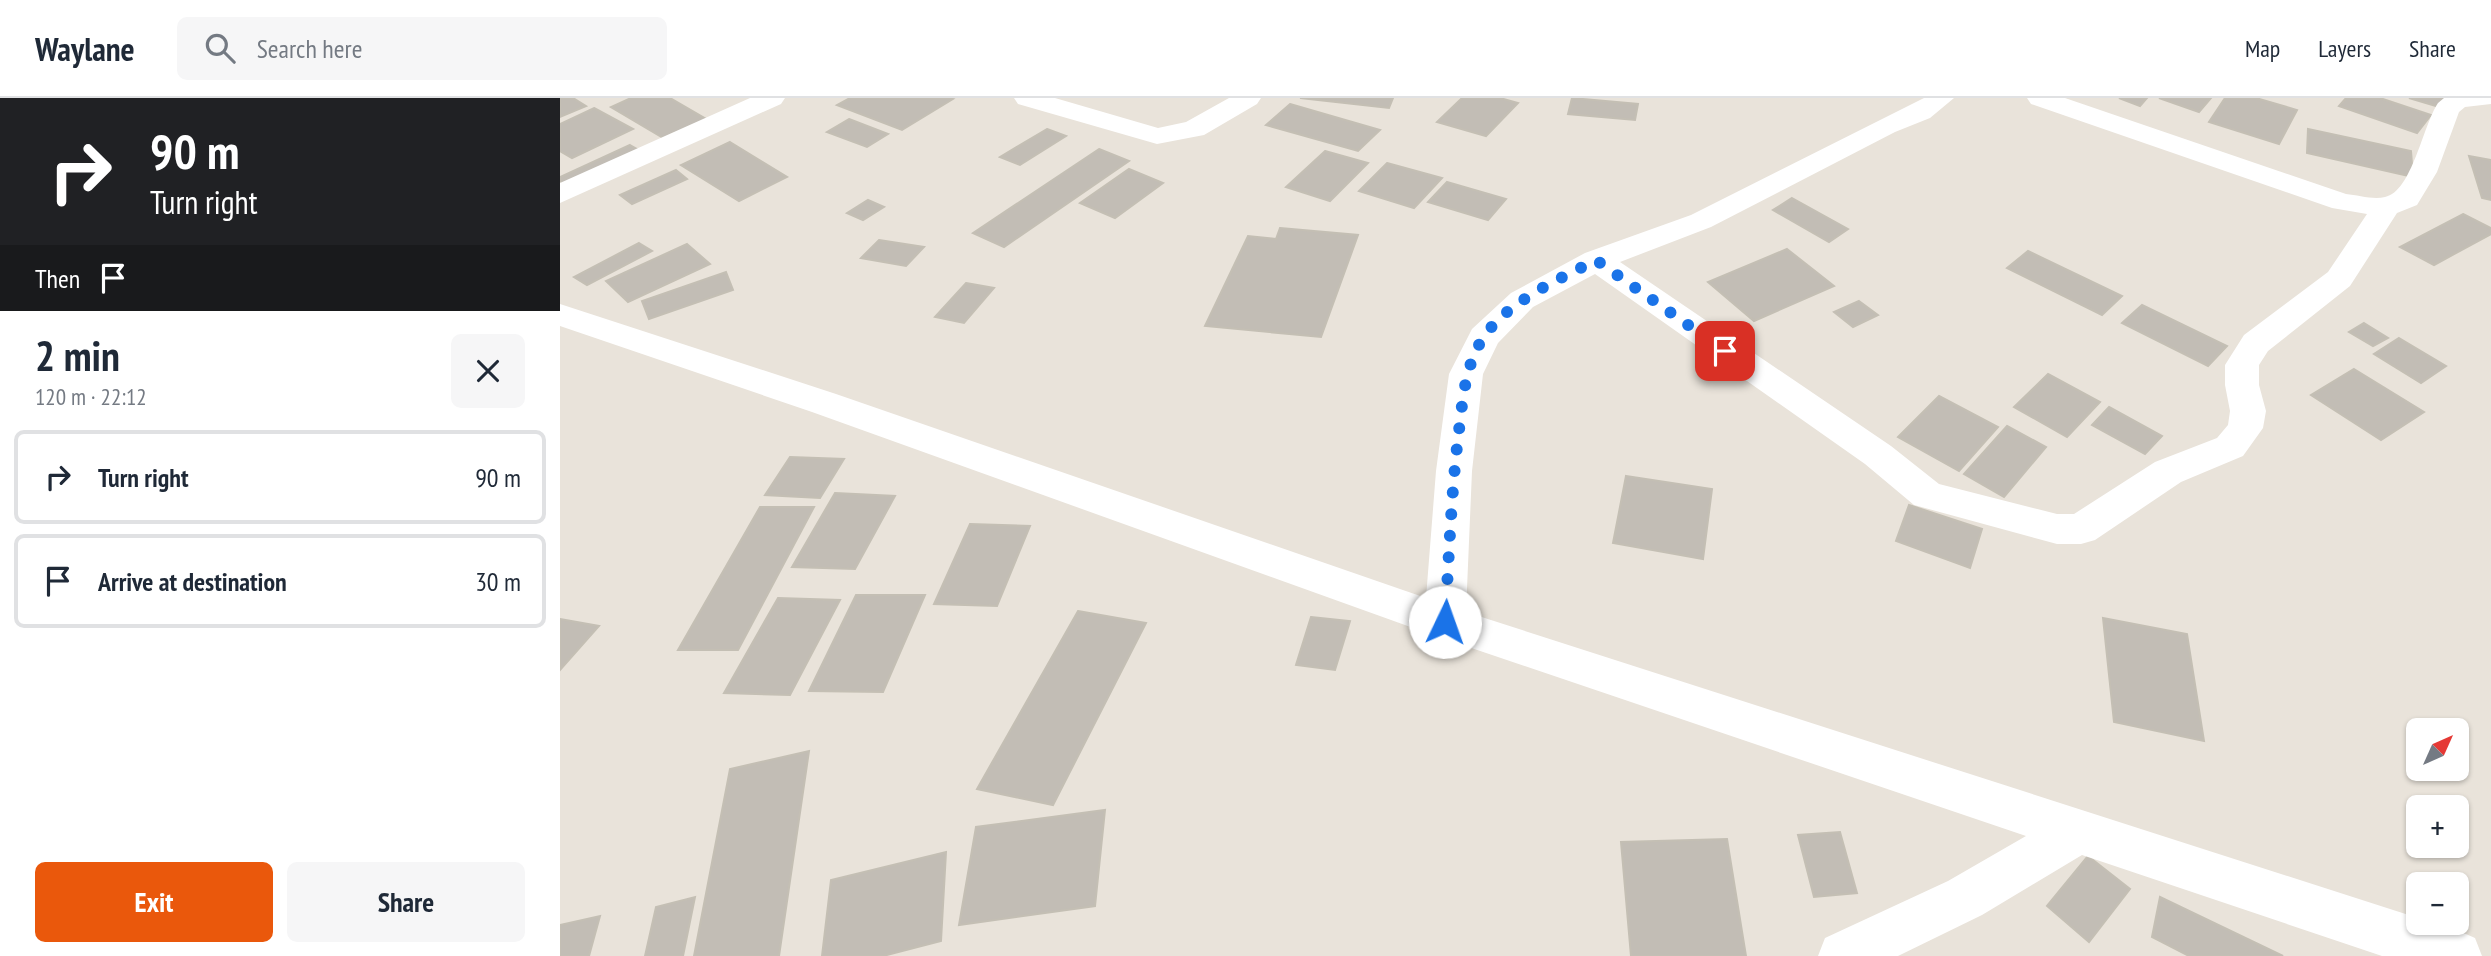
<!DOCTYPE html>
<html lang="en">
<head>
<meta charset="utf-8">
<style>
	body { margin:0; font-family:"PT Sans Narrow",sans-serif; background:#f6f6f7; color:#1f2937; height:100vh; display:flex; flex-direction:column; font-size:26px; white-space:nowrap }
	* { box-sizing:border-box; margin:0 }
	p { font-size:23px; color:#747a83 }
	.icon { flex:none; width:38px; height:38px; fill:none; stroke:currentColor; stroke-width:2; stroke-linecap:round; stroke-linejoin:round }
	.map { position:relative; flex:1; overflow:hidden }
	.drawer { display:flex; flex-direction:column; background:#fff; width:560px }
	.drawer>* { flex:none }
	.banner { background:#202124; color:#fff; overflow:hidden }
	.needle { width:46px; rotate:45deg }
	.fabs { position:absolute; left:1846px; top:620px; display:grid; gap:14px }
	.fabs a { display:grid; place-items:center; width:63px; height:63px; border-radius:10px; background:#fff; box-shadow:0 2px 5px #0004; font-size:35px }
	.pin { position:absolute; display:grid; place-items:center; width:60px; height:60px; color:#fff; margin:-30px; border-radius:14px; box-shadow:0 4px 10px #0006 }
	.me { position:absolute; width:77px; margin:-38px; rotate:3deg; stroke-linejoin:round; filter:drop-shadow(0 0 5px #0008) }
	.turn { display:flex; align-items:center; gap:24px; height:147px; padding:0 35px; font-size:32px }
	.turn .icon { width:91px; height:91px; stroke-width:2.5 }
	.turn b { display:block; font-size:49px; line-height:60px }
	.then { display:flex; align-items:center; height:66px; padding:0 35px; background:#0003; gap:14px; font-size:26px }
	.round { display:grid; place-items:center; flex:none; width:74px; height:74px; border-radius:10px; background:#f6f6f7 }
	.overview { display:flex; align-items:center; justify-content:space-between; height:119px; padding:0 35px }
	h1 { font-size:42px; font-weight:800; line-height:52px }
	.button { display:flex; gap:14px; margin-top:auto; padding:14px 35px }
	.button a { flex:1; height:80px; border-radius:10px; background:#ea580c; color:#fff; font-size:28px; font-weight:800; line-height:80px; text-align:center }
	.button a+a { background:#f6f6f7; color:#1f2937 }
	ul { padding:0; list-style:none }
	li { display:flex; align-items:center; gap:21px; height:94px; margin:0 14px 10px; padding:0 21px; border:4px solid #e0e1e3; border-radius:10px }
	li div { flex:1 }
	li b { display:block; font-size:26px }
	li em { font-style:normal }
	header { display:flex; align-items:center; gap:42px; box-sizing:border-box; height:98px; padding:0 35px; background:#fff; border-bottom:2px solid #e0e1e3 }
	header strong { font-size:33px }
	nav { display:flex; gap:38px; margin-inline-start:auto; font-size:24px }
	.search { width:490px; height:63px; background:#f6f6f7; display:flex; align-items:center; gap:18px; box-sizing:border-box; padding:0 24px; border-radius:10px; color:#747a83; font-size:26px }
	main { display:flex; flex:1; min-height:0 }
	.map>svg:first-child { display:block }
	.building { fill:#c2bdb5; stroke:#c4bfb4; stroke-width:2 }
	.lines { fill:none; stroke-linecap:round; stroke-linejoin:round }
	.minor { fill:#fff; fill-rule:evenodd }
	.route { stroke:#1a73e8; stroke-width:12; stroke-dasharray:0 21.6 }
</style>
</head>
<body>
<header>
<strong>Waylane</strong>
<div class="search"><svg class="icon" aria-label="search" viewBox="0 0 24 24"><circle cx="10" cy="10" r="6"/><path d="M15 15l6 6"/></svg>Search here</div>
<nav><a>Map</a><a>Layers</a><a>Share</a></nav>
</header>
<main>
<section class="drawer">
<div class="banner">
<div class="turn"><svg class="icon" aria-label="right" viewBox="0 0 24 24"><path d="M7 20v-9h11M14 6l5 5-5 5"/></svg><div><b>90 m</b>Turn right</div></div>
<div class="then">Then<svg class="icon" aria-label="arrive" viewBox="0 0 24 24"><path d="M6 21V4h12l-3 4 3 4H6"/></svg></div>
</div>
<div class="overview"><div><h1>2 min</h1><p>120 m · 22:12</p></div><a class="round"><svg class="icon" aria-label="close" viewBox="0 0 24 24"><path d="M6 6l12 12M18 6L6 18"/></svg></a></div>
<ul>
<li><svg class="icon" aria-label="right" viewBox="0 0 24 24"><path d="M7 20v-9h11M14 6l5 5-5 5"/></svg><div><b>Turn right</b></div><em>90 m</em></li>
<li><svg class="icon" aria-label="arrive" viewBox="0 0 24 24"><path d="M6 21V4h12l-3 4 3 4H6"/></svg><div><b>Arrive at destination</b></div><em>30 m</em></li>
</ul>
<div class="button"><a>Exit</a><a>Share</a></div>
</section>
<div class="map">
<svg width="1931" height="858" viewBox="0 0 1931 858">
	<rect width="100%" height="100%" fill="#e9e3da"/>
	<!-- building -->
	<path class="building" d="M0,0H13L26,8L0,19Z
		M71,0H110L146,21L103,40L51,9Z
		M290,0H389L393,1L342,32L277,7Z
		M740,0H833L829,10Z
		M902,0H940L958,5L926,38L877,24Z
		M1012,0L1078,6L1075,22L1008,16Z
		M1559,0H1587L1580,8Z
		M1599,0H1651L1639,14Z
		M1665,0H1696L1737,12L1719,46L1649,24Z
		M1786,0H1820L1871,17L1857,35L1779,8Z
		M1849,0H1890L1886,11Z
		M730,6L820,32L798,53L706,27Z
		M34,10L73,31L12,60L0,53V26Z
		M289,21L328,36L307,49L267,34Z
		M487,31L506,38L460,67L440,59Z
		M1748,31L1851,53L1853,79L1747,55Z
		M170,44L227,79L179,103L121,67Z
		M70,47L82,54L8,88L0,83V79Z
		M539,51L569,63L444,149L413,135Z
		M765,53L808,65L770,103L726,89Z
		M1909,58L1931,62V102L1922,100Z
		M827,65L882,80L854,110L799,93Z
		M569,71L603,85L555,120L520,105Z
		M116,72L127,81L72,106L60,97Z
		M887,84L946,101L928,122L868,104Z
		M1232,100L1288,131L1269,144L1213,112Z
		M308,102L324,109L303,122L287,115Z
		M1903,116L1931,130V136L1874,167L1840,149Z
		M720,130L798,137L761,239L645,228L688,138L716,141Z
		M319,142L364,149L346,168L301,160Z
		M79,145L92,153L27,187L14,179Z
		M127,146L150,166L68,204L46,183Z
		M1227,151L1274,188L1194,223L1148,184Z
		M1468,153L1562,198L1542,217L1447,170Z
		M166,174L173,192L89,221L82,203Z
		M406,185L434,190L404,225L375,219Z
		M1299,203L1318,217L1293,229L1274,214Z
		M1582,207L1667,248L1648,268L1562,225Z
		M1804,225L1828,240L1813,248L1789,234Z
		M1839,240L1886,268L1861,285L1814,256Z
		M1794,271L1864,314L1821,342L1751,297Z
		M1488,276L1540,304L1507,339L1454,309Z
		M1379,298L1438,329L1399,373L1338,339Z
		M1549,309L1602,338L1585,356L1532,327Z
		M1447,328L1486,349L1444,399L1404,376Z
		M230,359L284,361L260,400L205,397Z
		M1066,378L1152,391L1143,461L1053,445Z
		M275,395L335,398L295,471L232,469Z
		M1349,407L1422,431L1410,470L1336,443Z
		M200,409H254L178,552H118Z
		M410,426L470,428L437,508L374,506Z
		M296,497H365L323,594L249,593Z
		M218,500L280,502L230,597L164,595Z
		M518,513L586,525L493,707L417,691Z
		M751,519L790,523L775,572L736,567Z
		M1543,520L1627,536L1644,643L1554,624Z
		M0,521L39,528L0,572Z
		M249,653L219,858H134L170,671Z
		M545,712L535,808L399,827L416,729Z
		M1280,734L1297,795L1254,799L1238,737Z
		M1167,741L1186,858H1071L1061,744Z
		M386,754L381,843L323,858H262L271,782Z
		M1528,758L1570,791L1529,844L1487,808Z
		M135,799L123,858H85L96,809Z
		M1600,799L1723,858H1629L1592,839Z
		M40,818L29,858H0V827Z"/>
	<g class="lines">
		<!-- minor -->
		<path class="minor" d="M190,0H225L221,6L0,105V85Z
			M454,0H495L598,30L626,24L669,0H701L697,6L644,37L597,46L458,6Z
			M1364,0H1394L1370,20L1335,34L1151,129L1060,164L1331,348L1379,386L1497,416H1514L1595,364L1657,340L1668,327L1670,313L1665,287V267L1684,237L1768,174L1807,116L1772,110L1471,6L1467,0H1505L1786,96C1798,97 1813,102 1825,99C1852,94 1863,27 1878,5L1884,0H1931V6L1905,9L1899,14L1877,74L1857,107L1837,115L1790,188L1708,253L1699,267V287L1706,313L1703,330L1683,358L1621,384L1535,442L1521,446H1497L1354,407L1305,366L1035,176L973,209L938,245L923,276L912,373L906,514L1858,820V824C1878,824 1897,832 1915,840L1922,858H1822L1522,757L1422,817L1338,858H1258L1265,840L1388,783L1466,738L870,536L252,314L0,228V206L276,296L866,500L876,373L889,276L912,231L951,195L1025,155L1131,117Z"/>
	</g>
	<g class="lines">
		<!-- route -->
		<path class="route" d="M885,524C889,460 891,395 899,332C903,300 905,268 923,240C948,203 998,182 1036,162L1165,253"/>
	</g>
</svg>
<div class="fabs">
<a><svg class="needle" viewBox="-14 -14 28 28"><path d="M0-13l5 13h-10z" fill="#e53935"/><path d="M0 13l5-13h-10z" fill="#747a83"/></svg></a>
<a>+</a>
<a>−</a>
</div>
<div class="pin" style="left:1165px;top:253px;background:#d93025"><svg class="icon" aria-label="arrive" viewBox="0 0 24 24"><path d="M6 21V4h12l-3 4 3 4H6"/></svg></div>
<svg class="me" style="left:885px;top:524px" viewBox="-20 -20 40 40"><circle r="19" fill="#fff"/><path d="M0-13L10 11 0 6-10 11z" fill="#1a73e8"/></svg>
</div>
</main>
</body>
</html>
